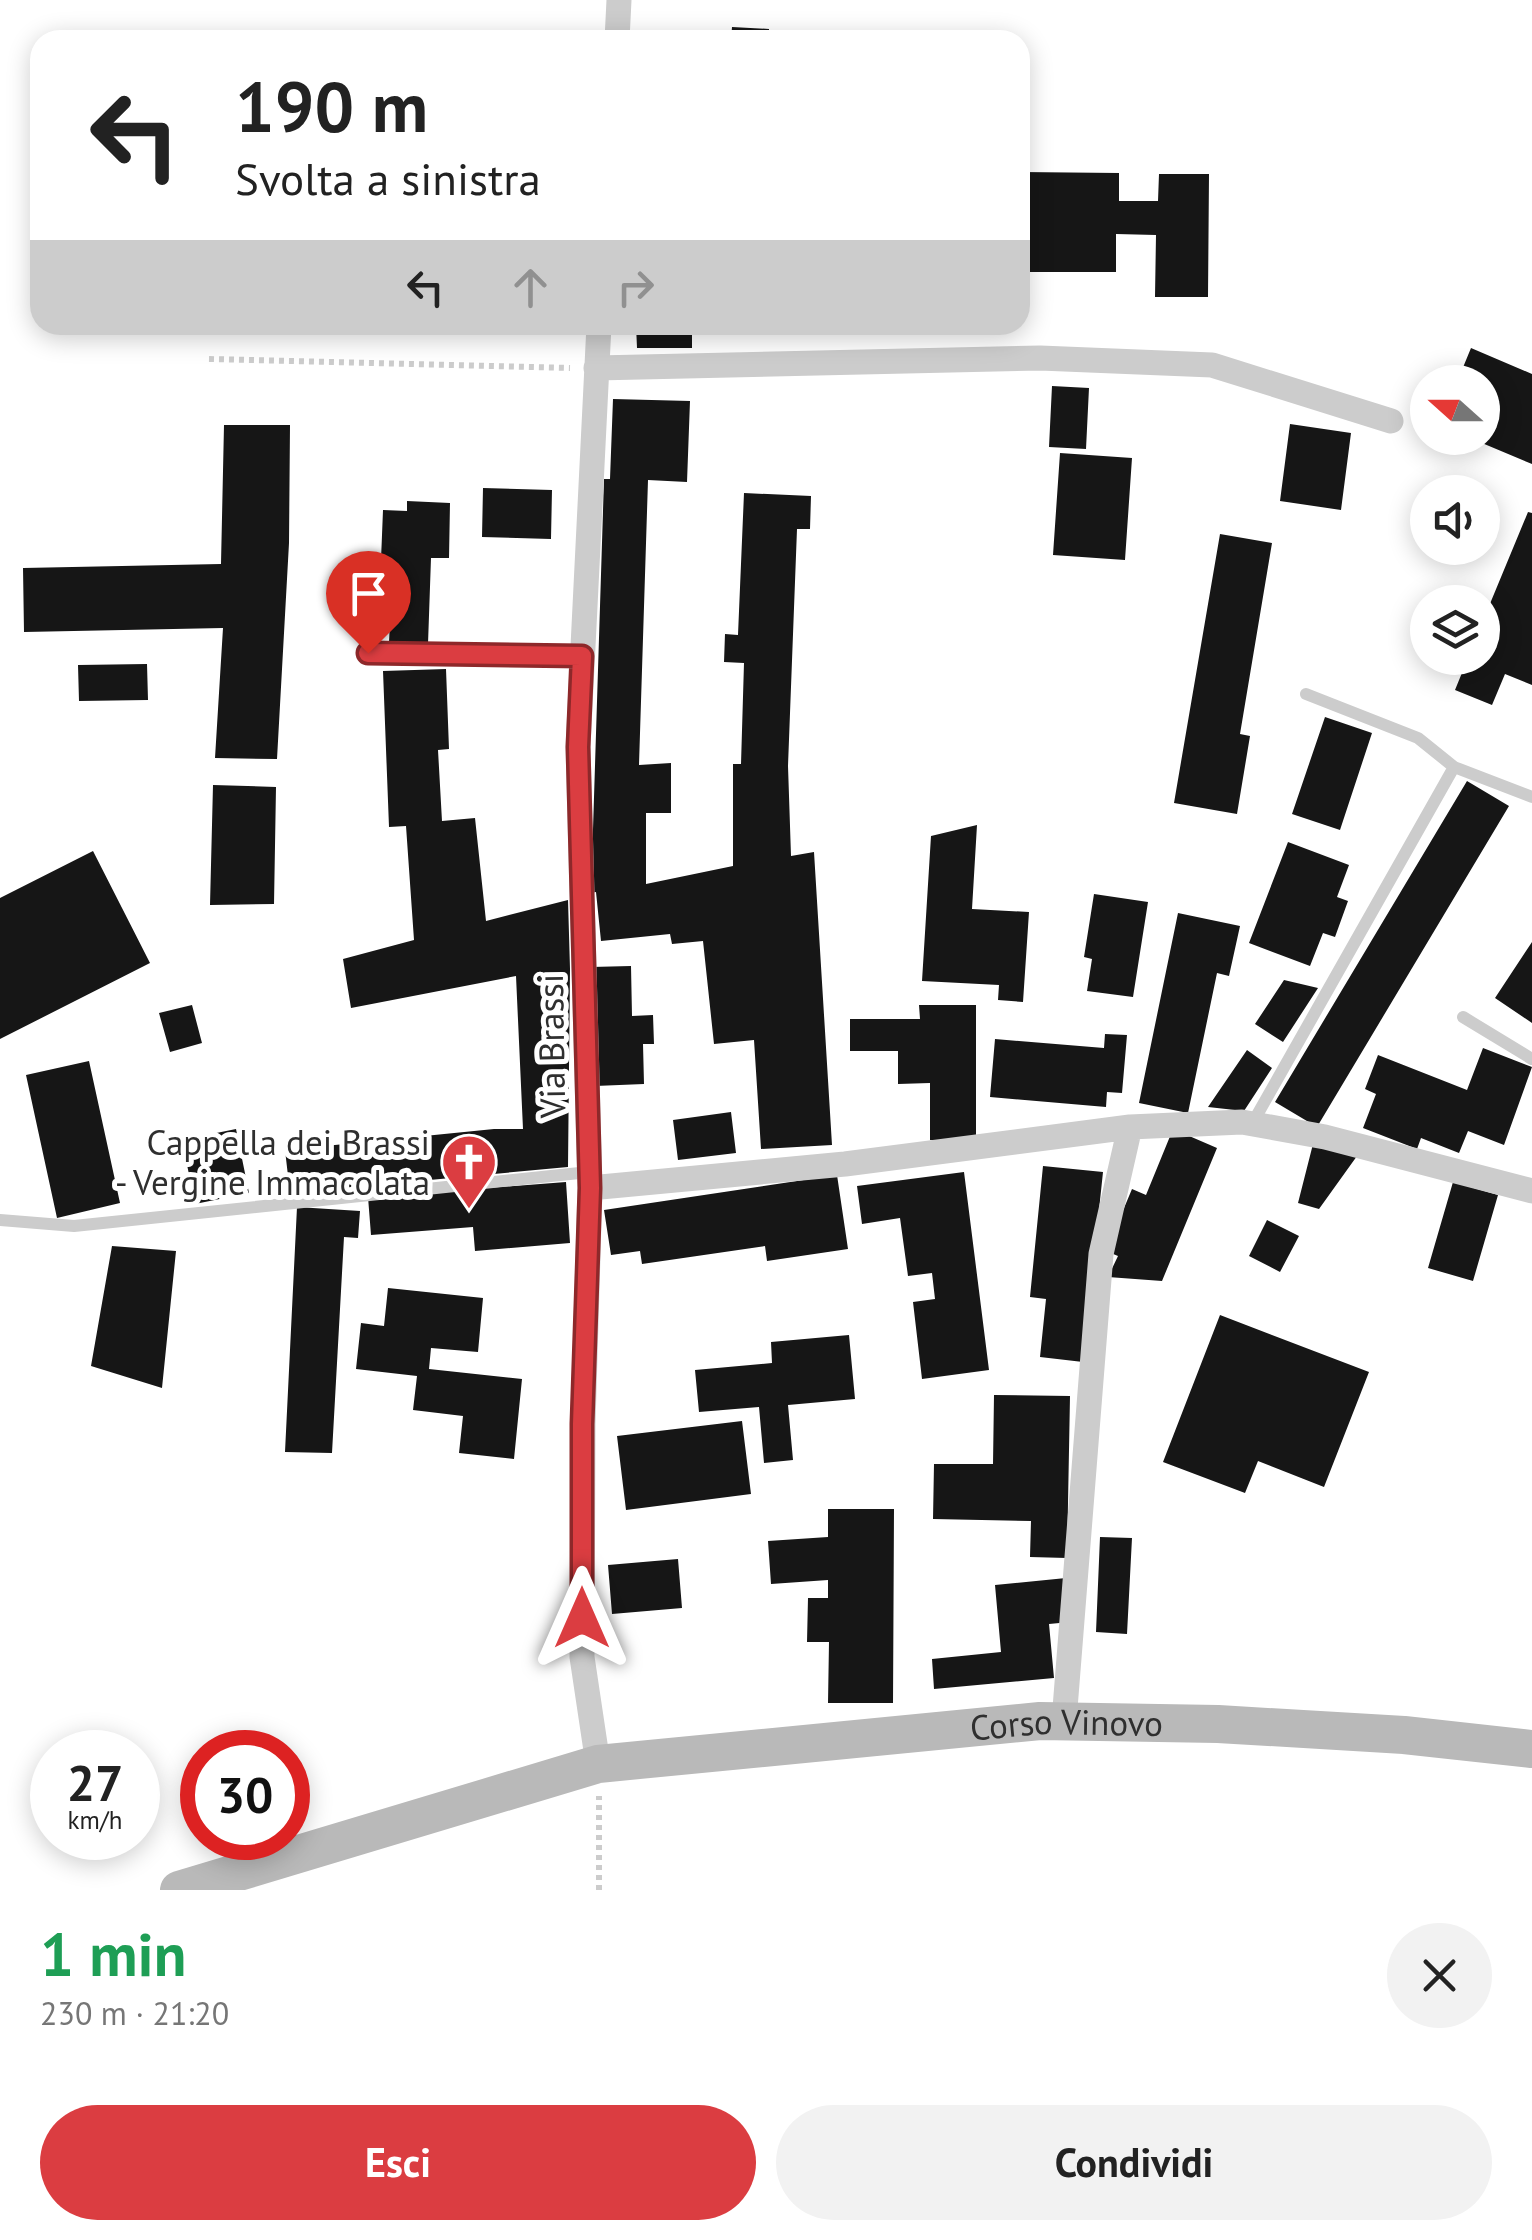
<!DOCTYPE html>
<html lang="it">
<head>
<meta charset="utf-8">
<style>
	body { margin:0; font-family:"PT Sans",sans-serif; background:#f2f2f2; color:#222; height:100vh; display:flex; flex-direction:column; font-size:38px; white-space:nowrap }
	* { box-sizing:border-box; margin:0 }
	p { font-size:32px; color:#767676 }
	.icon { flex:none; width:55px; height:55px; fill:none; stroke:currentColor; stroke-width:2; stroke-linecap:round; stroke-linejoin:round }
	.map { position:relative; height:1890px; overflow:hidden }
	.drawer { display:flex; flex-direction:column; background:#fff; flex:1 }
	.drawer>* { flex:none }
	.banner { position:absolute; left:30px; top:30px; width:1000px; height:305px; border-radius:30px; box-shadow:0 5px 25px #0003; background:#fff; color:#222; overflow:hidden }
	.needle { width:65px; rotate:291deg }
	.fabs { position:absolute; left:1410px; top:365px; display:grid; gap:20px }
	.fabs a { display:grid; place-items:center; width:90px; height:90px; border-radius:50%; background:#fff; box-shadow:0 5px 25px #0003; font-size:50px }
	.speed { position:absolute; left:30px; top:1730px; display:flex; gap:20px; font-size:50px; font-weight:700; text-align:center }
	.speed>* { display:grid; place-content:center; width:130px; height:130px; border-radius:50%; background:#fff; box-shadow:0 5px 25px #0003; line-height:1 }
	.speed small { font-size:25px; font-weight:400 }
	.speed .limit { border:15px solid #d22; background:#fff; color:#111 }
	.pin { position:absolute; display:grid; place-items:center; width:85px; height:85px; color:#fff; margin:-102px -42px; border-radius:50% 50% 50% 0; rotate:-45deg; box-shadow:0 0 10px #0007 }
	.pin .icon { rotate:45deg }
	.me { position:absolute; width:110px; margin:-55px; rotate:0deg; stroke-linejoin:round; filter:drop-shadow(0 0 8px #0008) }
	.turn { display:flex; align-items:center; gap:35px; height:210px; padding:0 40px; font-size:45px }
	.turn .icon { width:130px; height:130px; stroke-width:2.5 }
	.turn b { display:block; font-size:70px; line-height:85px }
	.lanes { display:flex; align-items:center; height:95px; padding:0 40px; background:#0003; justify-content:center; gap:50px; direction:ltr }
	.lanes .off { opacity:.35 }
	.round { display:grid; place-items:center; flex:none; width:105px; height:105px; border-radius:52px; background:#f2f2f2 }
	.headline { display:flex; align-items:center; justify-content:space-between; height:170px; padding:0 40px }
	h1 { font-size:60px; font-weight:700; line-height:75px; color:#1e9e55 }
	.cta { display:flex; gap:20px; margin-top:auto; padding:20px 40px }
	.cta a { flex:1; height:115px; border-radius:60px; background:#db3d41; color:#fff; font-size:40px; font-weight:700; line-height:115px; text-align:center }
	.cta a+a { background:#f2f2f2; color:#222 }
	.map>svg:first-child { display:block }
	.building { fill:#161616 }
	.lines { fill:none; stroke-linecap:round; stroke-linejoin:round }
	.path { stroke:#ccc; stroke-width:6; stroke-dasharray:5 5; stroke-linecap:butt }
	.lane { stroke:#ccc; stroke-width:12 }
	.street { stroke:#ccc; stroke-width:25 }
	.secondary { stroke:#b9b9b9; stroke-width:38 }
	.route-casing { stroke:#8e282a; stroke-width:25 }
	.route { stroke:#db3d41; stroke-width:18 }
	.labels { text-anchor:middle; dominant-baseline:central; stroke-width:10; stroke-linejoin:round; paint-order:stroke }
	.street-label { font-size:35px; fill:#2f2f2f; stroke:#fff }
	.poi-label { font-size:35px; fill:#2f2f2f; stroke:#fff; text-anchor:end }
</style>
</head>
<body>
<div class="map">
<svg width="1532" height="1890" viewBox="0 0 1532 1890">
	<rect width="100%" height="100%" fill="#fff"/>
	<!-- building -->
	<path class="building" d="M732,27L769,29V40H731Z
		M1020,172L1119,173V201H1158L1159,174H1209L1208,297H1155L1156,235L1116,234V272H1020Z
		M636,325H692V348H637Z
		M1471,348L1532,374V464L1470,438H1482V382H1457Z
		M1052,386L1089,388L1086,449L1049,447Z
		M613,399L690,401L687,482L648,480L639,765L671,763V813H646V884L733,866V764H741L744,663L724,662L725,634L738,635L744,493L811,496L810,529H797L788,766L791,856L814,852L832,1145L761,1149L754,1040L714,1044L703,941L672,944L670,934L601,941L596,892L591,893L604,479H610Z
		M1290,424L1351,433L1341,510L1280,501Z
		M224,425H290L289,543L277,759L215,758L223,628L24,632L23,568L221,564Z
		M1060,453L1132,458L1125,560L1053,555Z
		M483,488L552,490L551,539L482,537Z
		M407,501L450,503L449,558H431L428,644L389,642L393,561L381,560L383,510L407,511Z
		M1528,512L1532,513V685L1505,674L1492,705L1455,690L1468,658H1482V623Z
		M1220,534L1272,543L1240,734L1250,736L1237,814L1174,803Z
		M147,664L148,700L79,701L78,665Z
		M446,669L449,749L438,750L442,821L475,818L486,921L568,900L570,969L568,1167L290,1193L285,1150L494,1129H523L516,976L351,1008L343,959L414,940L406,826L389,827L383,671Z
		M1325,717L1372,733L1340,830L1292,814Z
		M1467,781L1509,806L1317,1127L1275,1102Z
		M213,785L276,787L274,904L210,905Z
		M977,825L972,909L1029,912L1023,1002L998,1000L999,985L922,981L931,836Z
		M1288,842L1349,865L1337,897L1348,901L1335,937L1323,933L1310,966L1249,943Z
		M93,851L150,963L0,1039V898Z
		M1094,894L1148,902L1133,997L1087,991L1092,959L1084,957Z
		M1178,913L1240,926L1229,976L1217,973L1188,1113L1139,1103Z
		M1532,942V1023L1495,998Z
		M631,966L632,1016L653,1015L654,1044H643L644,1084L595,1086L591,967Z
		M1284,980L1318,988L1283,1042L1255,1024Z
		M192,1005L202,1043L170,1052L159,1013Z
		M919,1005H976V1140H930V1083L898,1084V1051H850V1019H920Z
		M1105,1034L1127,1035L1122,1093L1107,1092L1106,1107L990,1097L995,1039L1104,1048Z
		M1483,1048L1532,1067L1504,1145L1468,1131L1459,1153L1421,1138L1417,1149L1363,1128L1376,1094L1365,1089L1378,1055L1467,1090Z
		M1247,1050L1272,1068L1244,1111L1208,1107Z
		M89,1061L120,1203L57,1218L26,1075Z
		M731,1112L736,1153L678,1160L673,1120Z
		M236,1129L249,1193L195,1204L182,1140Z
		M1173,1129L1217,1148L1162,1281L1108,1277L1118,1256L1106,1251L1132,1189L1146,1195Z
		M1313,1144L1357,1156L1319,1209L1298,1203Z
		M1043,1166L1103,1172L1083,1362L1040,1357L1046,1299L1030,1297Z
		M964,1172L989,1370L922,1379L913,1302L935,1299L932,1273L908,1276L900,1218L862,1224L857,1186Z
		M837,1175L848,1249L767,1261L765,1246L642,1264L640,1251L611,1255L604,1210Z
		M566,1182L570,1243L475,1251L473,1227L371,1235L368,1197Z
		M1453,1182L1498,1195L1473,1281L1428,1268Z
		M297,1207L360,1211L358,1238L344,1237L332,1453L285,1452Z
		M1267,1220L1299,1236L1280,1272L1249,1256Z
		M112,1246L176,1251L162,1388L91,1366Z
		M388,1288L483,1298L478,1352L431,1348L429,1369L522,1379L514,1459L459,1453L463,1416L413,1410L417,1376L356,1369L361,1323L384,1326Z
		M1220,1315L1369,1372L1324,1487L1258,1461L1245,1493L1163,1462Z
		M849,1335L855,1399L788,1405L793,1460L764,1463L759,1407L699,1412L695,1370L772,1363L771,1342Z
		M994,1395L1070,1396L1067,1558L1030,1557L1031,1521L933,1519L934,1464H993Z
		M742,1421L751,1494L626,1510L617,1436Z
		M828,1509H894L893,1703H828L829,1642H807L808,1598H828V1580L771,1584L768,1541L828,1537Z
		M1100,1537L1132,1538L1127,1634L1096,1632Z
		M678,1559L682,1608L612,1614L608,1565Z
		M1066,1578L1070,1622L1049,1624L1054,1678L934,1689L932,1659L1001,1652L995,1585Z"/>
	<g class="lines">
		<!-- path -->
		<path class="path" d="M209,359L570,368
			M599,1890V1796"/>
		<!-- lane -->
		<path class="lane" d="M368,653L583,656
			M1306,694L1418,738L1454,767
			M1463,1017L1532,1059
			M1252,1124L1454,767L1532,797
			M0,1220L74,1226L589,1172"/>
		<!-- street -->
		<path class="street" d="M617,40L619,0
			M596,368L1040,358L1212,365L1391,421
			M590,1188L845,1164L1130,1127L1242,1122L1325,1137L1532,1191
			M1064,1721L1101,1254L1130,1127
			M598,1764L582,1657L583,1424L590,1188L578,747L599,325"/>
		<!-- secondary -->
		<path class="secondary" id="s1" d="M179,1890L598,1764L1040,1721L1218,1724L1404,1735L1532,1749"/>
	</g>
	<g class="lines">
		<!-- route casing -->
		<g class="route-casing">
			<path id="route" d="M368,653L582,656L578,747L590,1188L582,1424V1618"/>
		</g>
		<!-- route -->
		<use href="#route" class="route"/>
	</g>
	<!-- icons -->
	<defs>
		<g id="church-pin" transform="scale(2.875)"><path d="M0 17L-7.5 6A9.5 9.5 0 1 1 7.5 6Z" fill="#db3d41" stroke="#fff"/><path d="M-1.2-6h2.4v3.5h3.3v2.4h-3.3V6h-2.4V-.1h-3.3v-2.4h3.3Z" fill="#fff"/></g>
	</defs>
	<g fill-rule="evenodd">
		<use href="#church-pin" x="469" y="1162"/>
	</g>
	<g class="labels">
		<!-- street labels -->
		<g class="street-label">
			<text transform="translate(551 1046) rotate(-91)">Via Brassi</text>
			<text stroke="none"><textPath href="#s1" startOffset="908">Corso Vinovo</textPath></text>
		</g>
		<!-- poi labels -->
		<g class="poi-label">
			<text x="430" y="1142">Cappella dei Brassi<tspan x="430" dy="40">- Vergine Immacolata</tspan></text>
		</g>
	</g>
</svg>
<div class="fabs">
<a><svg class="needle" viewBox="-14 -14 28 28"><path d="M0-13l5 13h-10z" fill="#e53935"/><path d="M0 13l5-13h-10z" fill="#767676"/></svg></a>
<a><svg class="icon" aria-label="sound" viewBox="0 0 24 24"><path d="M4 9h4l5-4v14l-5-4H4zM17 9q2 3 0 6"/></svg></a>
<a><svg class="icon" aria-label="layers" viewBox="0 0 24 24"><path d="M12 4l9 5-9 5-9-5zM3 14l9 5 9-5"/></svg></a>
</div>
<div class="speed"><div>27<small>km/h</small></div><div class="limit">30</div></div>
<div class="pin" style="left:368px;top:653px;background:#d93025"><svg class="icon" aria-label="arrive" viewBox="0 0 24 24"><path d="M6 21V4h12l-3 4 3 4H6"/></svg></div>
<svg class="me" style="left:582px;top:1618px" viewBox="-20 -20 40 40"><path d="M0-17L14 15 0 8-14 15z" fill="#db3d41" stroke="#fff" stroke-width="4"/></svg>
<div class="banner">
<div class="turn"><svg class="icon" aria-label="left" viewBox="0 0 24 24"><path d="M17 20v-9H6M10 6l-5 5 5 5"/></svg><div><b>190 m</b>Svolta a sinistra</div></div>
<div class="lanes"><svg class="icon" aria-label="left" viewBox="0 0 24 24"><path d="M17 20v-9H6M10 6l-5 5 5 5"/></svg><svg class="icon off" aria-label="ahead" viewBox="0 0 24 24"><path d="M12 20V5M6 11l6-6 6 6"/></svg><svg class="icon off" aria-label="right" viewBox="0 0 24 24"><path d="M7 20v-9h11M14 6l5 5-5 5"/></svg></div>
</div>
</div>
<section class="drawer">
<div class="headline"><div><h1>1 min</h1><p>230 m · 21:20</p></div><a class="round"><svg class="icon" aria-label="close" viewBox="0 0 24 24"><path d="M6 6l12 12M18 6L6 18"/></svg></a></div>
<div class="cta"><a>Esci</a><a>Condividi</a></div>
</section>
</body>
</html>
